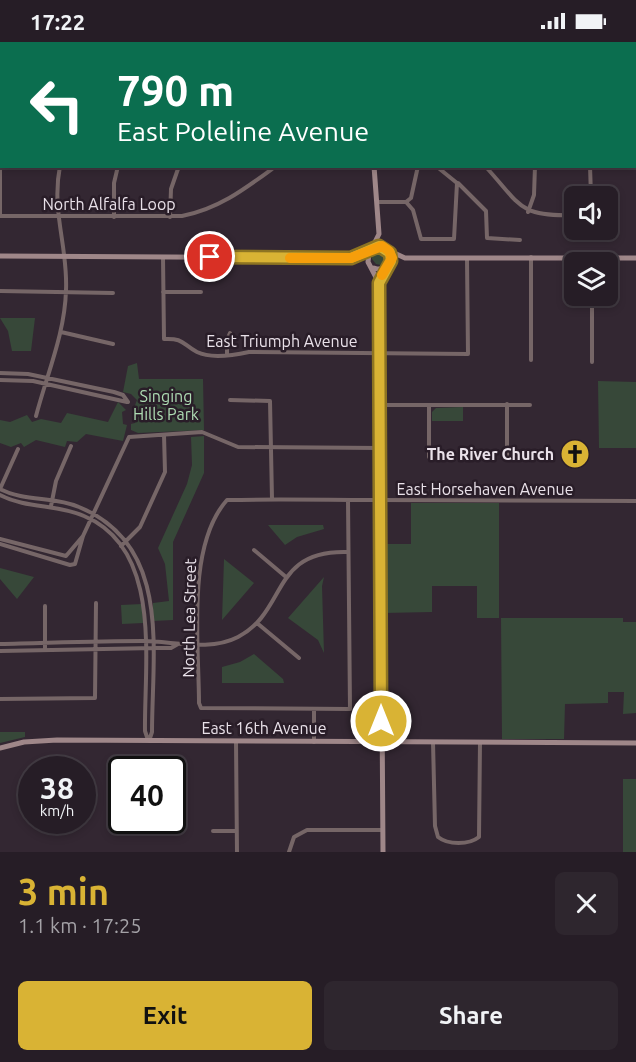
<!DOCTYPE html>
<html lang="en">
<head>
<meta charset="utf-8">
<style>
	body { margin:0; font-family:Ubuntu,sans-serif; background:#2e262e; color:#f1f3f6; height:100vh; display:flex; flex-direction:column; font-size:22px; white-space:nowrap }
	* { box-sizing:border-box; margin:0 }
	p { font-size:20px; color:#a4a2a7 }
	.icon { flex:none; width:33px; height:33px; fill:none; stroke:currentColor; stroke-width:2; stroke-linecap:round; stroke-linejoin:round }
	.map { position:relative; height:810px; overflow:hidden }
	.drawer { display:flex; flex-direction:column; background:#261d26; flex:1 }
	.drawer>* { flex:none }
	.top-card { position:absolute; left:0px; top:0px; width:636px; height:126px; box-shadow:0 3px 9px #0003,0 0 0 2px #423b43; background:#0b6e4f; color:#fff; overflow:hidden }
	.fabs { position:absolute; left:564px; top:144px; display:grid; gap:12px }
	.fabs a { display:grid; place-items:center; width:54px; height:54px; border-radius:9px; background:#261d26; box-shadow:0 3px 9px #0003,0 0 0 2px #423b43; font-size:30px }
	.speed { position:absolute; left:18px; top:714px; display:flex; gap:12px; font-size:30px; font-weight:700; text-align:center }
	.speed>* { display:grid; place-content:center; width:78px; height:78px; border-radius:50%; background:#261d26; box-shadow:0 3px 9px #0003,0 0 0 2px #423b43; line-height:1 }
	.speed small { font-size:15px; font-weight:400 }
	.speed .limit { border:3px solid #111; border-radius:9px; background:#fff; color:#111 }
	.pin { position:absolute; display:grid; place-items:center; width:51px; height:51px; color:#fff; margin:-26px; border:3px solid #fff; border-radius:50%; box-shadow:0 2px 6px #0007 }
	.me { position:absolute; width:66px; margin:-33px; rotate:0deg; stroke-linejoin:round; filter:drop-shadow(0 0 4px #0008) }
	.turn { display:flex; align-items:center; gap:21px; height:126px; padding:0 18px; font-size:27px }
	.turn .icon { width:78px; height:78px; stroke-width:2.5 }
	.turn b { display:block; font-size:42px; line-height:51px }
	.round { display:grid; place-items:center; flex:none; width:63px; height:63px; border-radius:9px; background:#2e262e }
	.headline { display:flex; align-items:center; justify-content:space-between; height:102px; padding:0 18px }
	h1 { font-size:36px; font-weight:700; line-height:45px; color:#d9b334 }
	.action { display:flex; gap:12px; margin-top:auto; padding:12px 18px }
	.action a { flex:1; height:69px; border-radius:9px; background:#d9b334; color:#111; font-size:24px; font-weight:700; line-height:69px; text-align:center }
	.action a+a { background:#2e262e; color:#f1f3f6 }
	.status { display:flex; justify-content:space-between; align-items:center; height:42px; padding:0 30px; background:#261d26; direction:ltr }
	.status svg { height:16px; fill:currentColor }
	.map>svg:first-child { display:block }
	.green { fill:#374839 }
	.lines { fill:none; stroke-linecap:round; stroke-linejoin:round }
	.street { stroke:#766667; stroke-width:4 }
	.secondary { stroke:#9f8789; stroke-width:5 }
	.route-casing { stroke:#8d7422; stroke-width:15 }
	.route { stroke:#d9b334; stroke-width:10 }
	.slow { stroke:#f59e0b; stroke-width:10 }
	.labels { text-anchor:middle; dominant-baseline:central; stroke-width:5; stroke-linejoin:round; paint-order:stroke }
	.street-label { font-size:16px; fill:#e9e1e9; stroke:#291d28 }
	.park-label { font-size:16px; fill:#aedcb3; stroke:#291d28 }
	.poi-label { font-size:16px; font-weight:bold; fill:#e9e1e9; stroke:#291d28; text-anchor:end }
</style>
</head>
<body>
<div class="status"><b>17:22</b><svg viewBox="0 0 49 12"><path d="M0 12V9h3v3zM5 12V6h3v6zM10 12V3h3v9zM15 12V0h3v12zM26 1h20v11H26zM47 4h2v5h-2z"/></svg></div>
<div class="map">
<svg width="636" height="810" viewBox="0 0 636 810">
	<rect width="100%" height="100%" fill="#332732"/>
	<!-- green -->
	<path class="green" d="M377,208L385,210L387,215L381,223L376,222L372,217V212Z
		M0,276H35L31,309H12L8,289Z
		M137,321L139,337H203L204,388L138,391L131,388V382L135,381L134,366L137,358L131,352L123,350L128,324Z
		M598,339L636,340V406H599Z
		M118,360L126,368L122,370L123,382L127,383L123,399L86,392L77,400L67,399L65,405L36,398L24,405L21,401L11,405L0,401V378L10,380L27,373L32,380L41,377L61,381L67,371L108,380Z
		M463,365V379H432V370L436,366Z
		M204,394V431L173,500V578L153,579V561L169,559L165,522L158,506L187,442L192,423L191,395Z
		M411,461H499V576H477V544H432V570L383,571V502H411Z
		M268,483H323L324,487L297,495L285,503Z
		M224,517L254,541L222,578Z
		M0,526L34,535L17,557L0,537Z
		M324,535L322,544L324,611L318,598L288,576Z
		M142,562L143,581L122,582L121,563Z
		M501,576H623V580H636V671L623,672L624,650H608V661L565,662L564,697H502Z
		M254,612L283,637L284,641H222V625L240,620Z
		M0,690H25V695L0,701Z
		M623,737H636V810H623Z"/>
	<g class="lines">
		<!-- street -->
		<path class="street" d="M50,0V2
			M107,0L108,2
			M234,0L236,2
			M460,0V2
			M159,2L162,0
			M300,2L301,0
			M634,5H636
			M0,71V174
			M485,124C521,163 518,175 574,173
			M590,124L591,154
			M458,141L486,169L487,196L520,198
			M379,160H406L413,168L421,197H454L457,141L436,124
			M406,160L411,156L418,124
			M528,170L534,153L535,124
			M0,174H182C219,167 246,146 276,124
			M114,175V141L118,124
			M170,175L171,147L179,124
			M163,215L164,297C184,296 182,302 197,310C211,317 235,313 249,310L468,312L467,216
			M531,215V318
			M0,249L113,251
			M163,250H201
			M592,254V320
			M61,290L113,302
			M227,313V298L230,291
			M0,331L28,332L114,350L123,353L128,360
			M0,338L33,339L127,360
			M230,358L270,359L272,457
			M507,362V418
			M380,363H530
			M429,363V415
			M36,374C47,332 65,291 66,248C68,204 51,170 60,124
			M0,447C25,460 54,454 79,465C172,503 152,609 152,690L149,699
			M0,447L18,407
			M0,453C27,467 57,462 84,474C163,507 144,620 145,689L148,698
			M348,458L350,667L201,666L199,661C199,602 186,504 227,458C278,457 329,458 380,458L636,459
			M51,464L56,439L71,404
			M0,497L66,514L83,494
			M0,502L70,523L75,522L83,494L129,395L202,390L238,405L380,406
			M121,504L140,485L165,430L164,393
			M254,508L286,535
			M45,564V608
			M257,581L299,616
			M0,602C48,601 95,599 143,599C173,599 209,610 238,595C288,569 270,508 347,510
			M0,609L155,606H171L178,602
			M0,657L95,656L96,561
			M236,699L237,810
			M314,700V667
			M433,700L435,784L438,795C448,803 469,803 479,795L480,700
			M213,789H236
			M289,810L294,795L307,788H382"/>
		<!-- secondary -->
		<path class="secondary" d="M345,0L347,2
			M380,0L383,2
			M373,2V0
			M442,2L448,0
			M0,214L351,216L371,208L379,192L374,124
			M374,226C386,230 394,221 389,209
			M0,706L24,700L57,698L636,701
			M383,810L379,241L368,220L369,211L379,204L405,216H636"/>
	</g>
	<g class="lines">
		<!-- route casing -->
		<g class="route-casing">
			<path id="route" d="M210,215L351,216L379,204L390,211L391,219L379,241L381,679"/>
		</g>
		<!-- route -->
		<use href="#route" class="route"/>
		<!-- slow -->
		<path class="slow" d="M290,216H351L382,204L389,209L392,216L382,233"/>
	</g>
	<!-- icons -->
	<defs>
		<g id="church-disc" transform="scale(1.5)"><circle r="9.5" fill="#d9b334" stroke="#291d28"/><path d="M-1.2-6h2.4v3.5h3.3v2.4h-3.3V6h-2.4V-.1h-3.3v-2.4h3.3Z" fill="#111"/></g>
	</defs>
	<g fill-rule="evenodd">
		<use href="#church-disc" x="575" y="412"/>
	</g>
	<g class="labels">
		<!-- street labels -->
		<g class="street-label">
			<text x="109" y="162">North Alfalfa Loop</text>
			<text x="282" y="299">East Triumph Avenue</text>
			<text x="485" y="447">East Horsehaven Avenue</text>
			<text transform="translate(189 576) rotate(-89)">North Lea Street</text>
			<text x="264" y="686">East 16th Avenue</text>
		</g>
		<!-- park labels -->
		<g class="park-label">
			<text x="166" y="354">Singing<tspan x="166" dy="18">Hills Park</tspan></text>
		</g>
		<!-- poi labels -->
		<g class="poi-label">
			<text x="554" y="412">The River Church</text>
		</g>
	</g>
</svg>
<div class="fabs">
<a><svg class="icon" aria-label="sound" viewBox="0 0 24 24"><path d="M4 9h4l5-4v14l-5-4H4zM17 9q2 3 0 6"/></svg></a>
<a><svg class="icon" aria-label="layers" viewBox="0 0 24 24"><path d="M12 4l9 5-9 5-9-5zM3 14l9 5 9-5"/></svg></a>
</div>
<div class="speed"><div>38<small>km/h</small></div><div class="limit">40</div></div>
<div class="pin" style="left:210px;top:215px;background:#d93025"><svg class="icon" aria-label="arrive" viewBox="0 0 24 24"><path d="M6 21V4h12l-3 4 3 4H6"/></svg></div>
<svg class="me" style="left:381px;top:679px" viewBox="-20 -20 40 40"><circle r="17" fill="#d9b334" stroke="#fff" stroke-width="3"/><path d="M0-11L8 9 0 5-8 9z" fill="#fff"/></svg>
<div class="top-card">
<div class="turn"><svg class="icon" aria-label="left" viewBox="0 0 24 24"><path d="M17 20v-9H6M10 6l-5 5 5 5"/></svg><div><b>790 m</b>East Poleline Avenue</div></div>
</div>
</div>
<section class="drawer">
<div class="headline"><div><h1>3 min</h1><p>1.1 km · 17:25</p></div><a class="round"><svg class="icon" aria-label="close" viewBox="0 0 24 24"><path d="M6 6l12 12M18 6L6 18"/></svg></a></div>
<div class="action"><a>Exit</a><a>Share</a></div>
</section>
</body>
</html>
